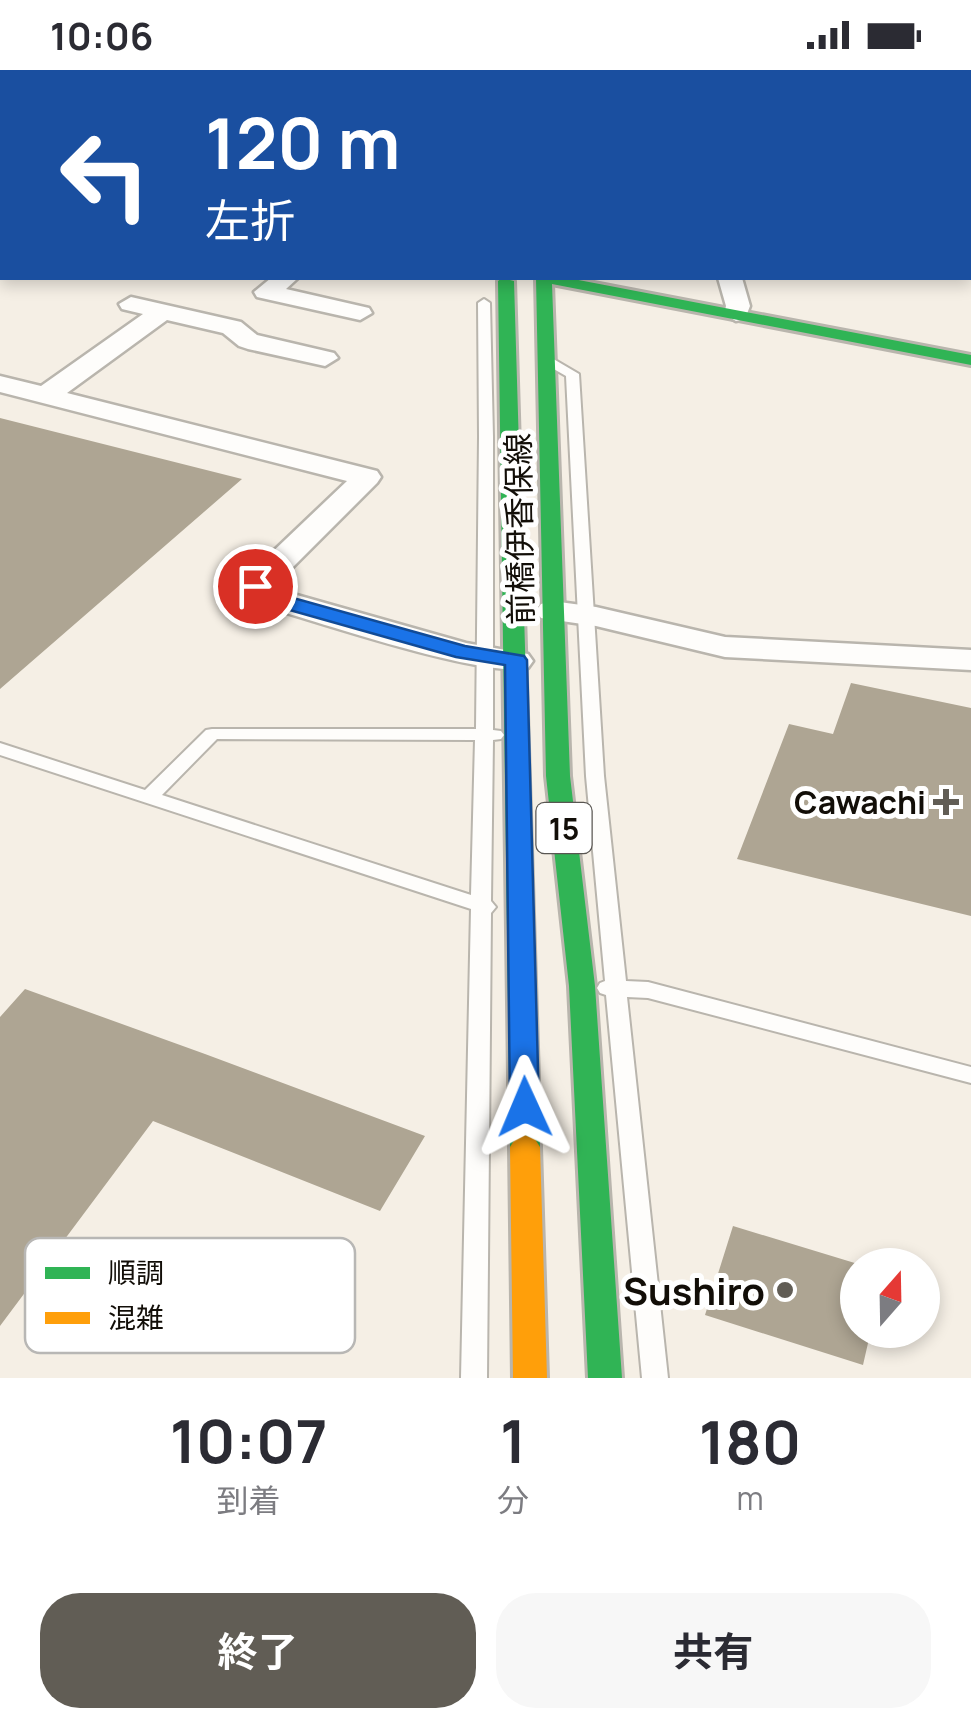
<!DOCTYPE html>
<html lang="ja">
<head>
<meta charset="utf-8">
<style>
	body { margin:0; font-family:Manrope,"Noto Sans JP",sans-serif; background:#f7f7f7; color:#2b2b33; height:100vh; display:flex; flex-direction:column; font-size:38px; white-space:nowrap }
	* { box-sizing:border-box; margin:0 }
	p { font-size:32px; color:#7c7c81 }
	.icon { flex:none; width:55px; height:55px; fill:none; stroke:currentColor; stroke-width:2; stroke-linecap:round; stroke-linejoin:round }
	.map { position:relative; height:1308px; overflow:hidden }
	.details { display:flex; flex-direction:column; background:#fff; flex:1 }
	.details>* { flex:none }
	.banner { position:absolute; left:0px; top:0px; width:972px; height:210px; box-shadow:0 5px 15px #0003; background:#1a4fa0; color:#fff; overflow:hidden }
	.needle { width:65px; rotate:20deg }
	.controls { position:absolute; left:840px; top:1178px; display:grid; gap:20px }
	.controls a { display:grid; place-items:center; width:100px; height:100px; border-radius:50%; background:#fff; box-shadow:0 5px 15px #0003; font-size:50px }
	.pin { position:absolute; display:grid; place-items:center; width:85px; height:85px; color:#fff; margin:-42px; border:5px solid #fff; border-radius:50%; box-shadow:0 2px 10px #0007 }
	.me { position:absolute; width:110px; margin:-55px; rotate:359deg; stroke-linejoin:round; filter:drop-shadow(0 0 8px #0008) }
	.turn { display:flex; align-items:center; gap:35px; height:210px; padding:0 40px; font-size:45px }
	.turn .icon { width:130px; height:130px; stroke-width:2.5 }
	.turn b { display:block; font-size:70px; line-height:85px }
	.eta { display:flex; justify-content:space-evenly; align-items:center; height:170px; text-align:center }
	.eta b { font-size:60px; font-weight:700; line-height:70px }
	.button { display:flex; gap:20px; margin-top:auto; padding:20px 40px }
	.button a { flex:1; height:115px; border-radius:40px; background:#615d55; color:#fff; font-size:40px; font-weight:700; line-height:115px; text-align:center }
	.button a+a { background:#f7f7f7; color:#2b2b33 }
	.status { display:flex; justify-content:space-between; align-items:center; height:70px; padding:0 50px; background:#fff; direction:ltr }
	.status svg { height:28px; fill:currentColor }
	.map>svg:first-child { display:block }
	.building { fill:#aea593 }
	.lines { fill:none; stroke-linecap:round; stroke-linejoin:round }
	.lane-casing { stroke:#b9b5ad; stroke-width:4 }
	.street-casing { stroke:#b9b5ad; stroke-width:5 }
	.fast-casing { stroke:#b9b5ad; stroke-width:6 }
	.slow-casing { stroke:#b9b5ad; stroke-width:6 }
	.lane { fill:#fefdfb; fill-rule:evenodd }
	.street { fill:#fefdfb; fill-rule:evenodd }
	.fast { fill:#30b455; fill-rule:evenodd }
	.slow { fill:#ff9f0a; fill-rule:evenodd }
	.route { fill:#1a73e8; stroke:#114b97; stroke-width:2.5 }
	.poi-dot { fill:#615d55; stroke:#fff; stroke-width:4 }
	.labels { text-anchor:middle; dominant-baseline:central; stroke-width:10; stroke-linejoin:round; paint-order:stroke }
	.shield { fill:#fff; stroke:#595652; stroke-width:2.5 }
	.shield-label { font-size:30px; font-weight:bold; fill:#120e08 }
	.street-label { font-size:32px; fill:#120e08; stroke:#fff }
	.poi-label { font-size:32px; font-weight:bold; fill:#120e08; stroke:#fff; text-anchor:end }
	.near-poi-label { font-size:38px; font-weight:bold; fill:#120e08; stroke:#fff; text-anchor:end }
	.key { fill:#fff; stroke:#b8b7b5; stroke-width:2.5 }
	.key-label { font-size:28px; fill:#120e08 }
</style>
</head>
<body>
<div class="status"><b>10:06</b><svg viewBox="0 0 49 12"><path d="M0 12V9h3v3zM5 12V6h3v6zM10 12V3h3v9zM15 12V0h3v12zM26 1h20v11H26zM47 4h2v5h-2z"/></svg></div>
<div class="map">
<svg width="971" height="1308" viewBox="0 0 971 1308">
	<rect width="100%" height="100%" fill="#f5efe5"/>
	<!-- building -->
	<path class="building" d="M0,348L242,409L0,619Z
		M851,613L971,638V846L737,789L789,654L833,664Z
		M25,919L205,984L425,1066L380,1141L153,1051L0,1256V947Z
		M733,1156L858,1194V1260H871L863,1295L705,1245Z"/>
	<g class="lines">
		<!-- lane casing -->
		<g class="lane-casing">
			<path id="lane" d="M484,229L490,233L493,367V660L501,661L504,665L501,669L493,670L491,831L496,837L491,843L487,1308H461L471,839L0,685V673L145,720L206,660L212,659H476L479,367L478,233ZM217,669L475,670L471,825L162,725Z
				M550,287L579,304L604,706L626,911L648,912L971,997V1013L648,928L627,927L668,1308H642L606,925L600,923L597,918L600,913L605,911L586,706L566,306L545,294L544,291Z"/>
		</g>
		<!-- street casing -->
		<g class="street-casing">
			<path id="street" d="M66,0H98L99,2H67Z
				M937,0H960L961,2H938Z
				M970,60H971V72H970Z
				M970,173H971V188H970Z
				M271,208H298L286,219L369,238L372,243L360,250L257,227L254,222Z
				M718,208H742L750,236L745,249L736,251L724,244L726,236Z
				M131,227L241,252L257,265L334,283L338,288L325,296L248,279L239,276L223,263L167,250L67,323L377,401L381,407L377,413L272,518L466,573L528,584L533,591L528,598C483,609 304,547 250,532L239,516L244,509L347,411L0,322V306L41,316L143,244L122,239L119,234Z
				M552,531L596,537L725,567L971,580V600L725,587L596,556L541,548L536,541L541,534Z"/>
		</g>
		<!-- fast casing -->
		<g class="fast-casing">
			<path id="fast" d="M0,40L2,41V50L0,49Z
				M502,208L514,211L540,1077L535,1085L525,1089L515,1085L510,1077L498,211Z
				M536,208H568L971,285V295L552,214L570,706L595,916L622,1308H588L569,916L546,706Z"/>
		</g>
		<!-- slow casing -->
		<g class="slow-casing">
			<path id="slow" d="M518,0H530V2H518Z
				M525,1065L535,1069L540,1077L547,1308H513L510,1077L515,1069Z"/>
		</g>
		<!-- lane -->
		<use href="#lane" class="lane"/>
		<!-- street -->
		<use href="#street" class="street"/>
		<!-- fast -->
		<use href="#fast" class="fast"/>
		<!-- slow -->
		<use href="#slow" class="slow"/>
	</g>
	<!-- route -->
	<path class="route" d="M255,510L262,512L268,521L465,576L524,586L527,590L539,1037L535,1045L525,1048L514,1045L510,1037L505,595L456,587L254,530L245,516Z"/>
	<!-- markers -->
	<g class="poi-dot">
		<path d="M941 717h10v10h10v10h-10v10h-10v-10h-10v-10h10z"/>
		<circle cx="785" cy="1220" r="10"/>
	</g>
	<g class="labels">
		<!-- shield labels -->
		<rect class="shield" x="536.5" y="733" width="55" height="50" rx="8"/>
		<g class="shield-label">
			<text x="564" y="758">15</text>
		</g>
		<!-- street labels -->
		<g class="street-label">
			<text transform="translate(519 459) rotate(-91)">前橋伊香保線</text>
		</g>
		<!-- poi labels -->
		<g class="poi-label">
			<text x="926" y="732">Cawachi</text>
		</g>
		<!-- near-poi labels -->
		<g class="near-poi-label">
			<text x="765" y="1220">Sushiro</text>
		</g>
	</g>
	<!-- legend -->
	<rect x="25" y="1168" width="330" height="115" rx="15" class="key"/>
	<rect x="45" y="1197" width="45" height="12" fill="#30b455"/>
	<rect x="45" y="1242" width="45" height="12" fill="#ff9f0a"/>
	<g class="key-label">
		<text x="108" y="1213">順調</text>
		<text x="108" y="1258">混雑</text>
	</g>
</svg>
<div class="controls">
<a><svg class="needle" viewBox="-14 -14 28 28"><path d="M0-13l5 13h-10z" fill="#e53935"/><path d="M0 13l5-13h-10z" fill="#7c7c81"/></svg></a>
</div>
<div class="pin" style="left:255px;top:516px;background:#d93025"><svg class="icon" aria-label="arrive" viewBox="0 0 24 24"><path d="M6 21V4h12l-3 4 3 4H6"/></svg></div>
<svg class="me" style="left:525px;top:1037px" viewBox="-20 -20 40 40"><path d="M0-17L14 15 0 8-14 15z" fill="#1a73e8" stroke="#fff" stroke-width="4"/></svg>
<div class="banner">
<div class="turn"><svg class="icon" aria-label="left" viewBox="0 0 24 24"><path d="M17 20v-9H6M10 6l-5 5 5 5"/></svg><div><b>120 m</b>左折</div></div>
</div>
</div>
<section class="details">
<div class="eta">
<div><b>10:07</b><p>到着</p></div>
<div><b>1</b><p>分</p></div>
<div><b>180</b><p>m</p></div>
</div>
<div class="button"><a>終了</a><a>共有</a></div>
</section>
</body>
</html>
